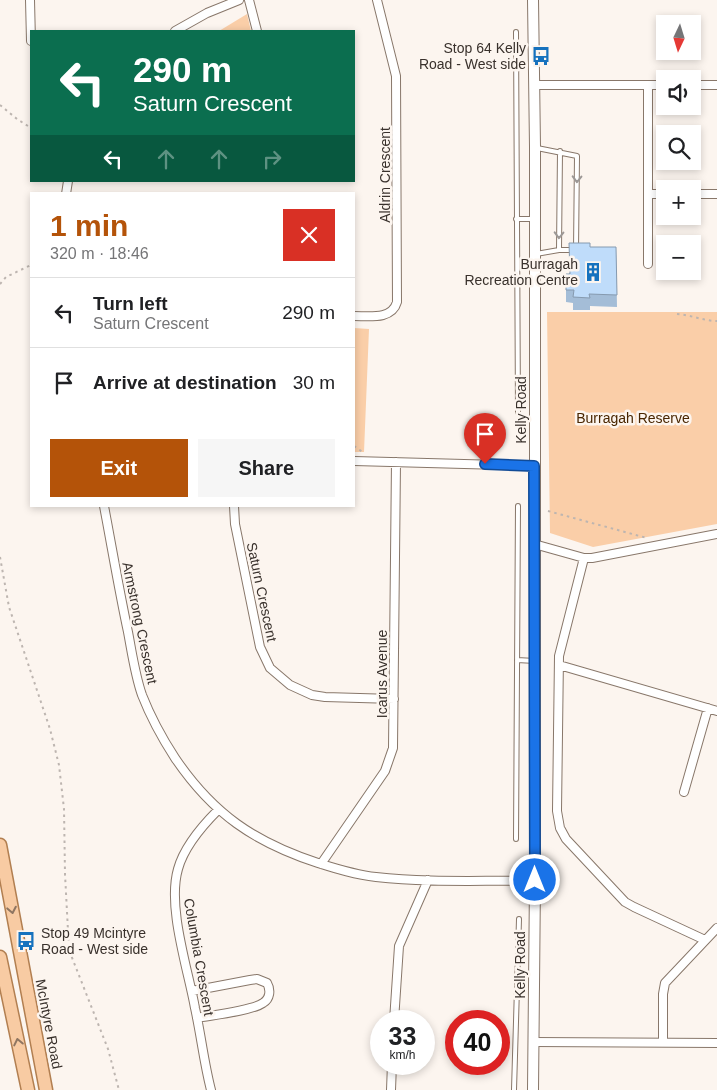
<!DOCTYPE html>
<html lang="en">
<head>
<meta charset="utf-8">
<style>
	body { margin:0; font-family:Arial,sans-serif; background:#f6f6f6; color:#202124; height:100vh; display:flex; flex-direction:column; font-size:19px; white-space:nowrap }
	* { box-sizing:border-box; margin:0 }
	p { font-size:16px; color:#757577 }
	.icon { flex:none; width:28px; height:28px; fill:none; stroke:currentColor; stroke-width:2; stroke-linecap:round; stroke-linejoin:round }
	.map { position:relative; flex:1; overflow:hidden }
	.side { position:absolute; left:30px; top:192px; width:325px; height:315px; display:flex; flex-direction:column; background:#fff; border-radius:0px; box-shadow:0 2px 8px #0003 }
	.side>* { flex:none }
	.guide { position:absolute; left:30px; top:30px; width:325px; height:152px; border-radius:0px; box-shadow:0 2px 8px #0003; background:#0b6e4f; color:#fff; overflow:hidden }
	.needle { width:32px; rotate:184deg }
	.controls { position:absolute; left:656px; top:15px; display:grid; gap:10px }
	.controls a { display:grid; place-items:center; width:45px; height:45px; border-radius:0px; background:#fff; box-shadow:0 2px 8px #0003; font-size:25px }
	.speed { position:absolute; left:370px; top:1010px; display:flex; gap:10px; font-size:25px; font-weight:700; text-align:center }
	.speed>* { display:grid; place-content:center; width:65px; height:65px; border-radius:50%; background:#fff; box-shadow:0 2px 8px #0003; line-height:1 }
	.speed small { font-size:12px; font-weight:400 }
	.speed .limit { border:8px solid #d22; background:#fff; color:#111 }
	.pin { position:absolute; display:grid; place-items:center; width:42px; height:42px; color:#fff; margin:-51px -21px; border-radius:50% 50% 50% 0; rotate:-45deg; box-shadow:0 0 5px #0007 }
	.pin .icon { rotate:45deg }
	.me { position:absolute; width:55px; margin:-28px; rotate:0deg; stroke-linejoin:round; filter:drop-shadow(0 0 4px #0008) }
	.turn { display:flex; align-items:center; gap:18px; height:105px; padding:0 20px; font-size:22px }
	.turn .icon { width:65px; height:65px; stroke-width:2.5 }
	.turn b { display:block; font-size:35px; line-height:42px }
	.lanes { display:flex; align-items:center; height:48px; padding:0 20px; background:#0003; justify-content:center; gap:25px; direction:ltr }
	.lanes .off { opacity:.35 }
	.round { display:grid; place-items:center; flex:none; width:52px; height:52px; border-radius:0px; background:#f6f6f6 }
	.headline { display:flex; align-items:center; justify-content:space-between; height:85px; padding:0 20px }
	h1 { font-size:30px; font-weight:800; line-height:38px; color:#b45309 }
	.cta { display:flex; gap:10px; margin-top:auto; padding:10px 20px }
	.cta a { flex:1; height:58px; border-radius:0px; background:#b45309; color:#fff; font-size:20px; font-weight:800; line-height:58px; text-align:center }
	.cta a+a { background:#f6f6f6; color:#202124 }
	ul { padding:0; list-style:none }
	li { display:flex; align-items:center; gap:15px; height:70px; padding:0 20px; border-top:1px solid #e0e0e0 }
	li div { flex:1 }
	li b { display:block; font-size:19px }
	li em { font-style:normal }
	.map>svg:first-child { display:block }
	.green { fill:#facea8 }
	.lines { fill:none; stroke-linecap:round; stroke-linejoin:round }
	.service-casing { stroke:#88776a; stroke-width:6 }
	.minor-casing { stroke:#88776a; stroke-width:10 }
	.tertiary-casing { stroke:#88776a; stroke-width:12 }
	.primary-casing { stroke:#b27f51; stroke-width:15 }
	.path { stroke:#bdb5b0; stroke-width:2; stroke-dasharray:2.5 4; stroke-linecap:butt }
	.service { stroke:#fff; stroke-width:4 }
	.minor { stroke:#fff; stroke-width:8 }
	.tertiary { stroke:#fff; stroke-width:10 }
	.primary { stroke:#f8cba3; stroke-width:12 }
	.wall { fill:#a4bdd7 }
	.building { fill:#bfdcfa; stroke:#869aaf }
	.oneway { stroke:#9c9896 }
	.oneway2 { stroke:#8f7662 }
	.route-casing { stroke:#114b97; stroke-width:12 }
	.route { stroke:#1a73e8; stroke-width:9 }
	.labels { text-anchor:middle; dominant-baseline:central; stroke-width:5; stroke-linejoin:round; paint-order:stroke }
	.poi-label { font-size:14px; fill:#39312c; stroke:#fcf5ef; text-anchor:end }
	.street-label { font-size:14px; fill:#39312c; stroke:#fcf5ef }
	.park-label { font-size:14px; fill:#492601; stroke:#fcf5ef }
</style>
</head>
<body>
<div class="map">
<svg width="717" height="1090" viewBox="0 0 717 1090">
	<rect width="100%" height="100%" fill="#fcf5ef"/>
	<!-- green -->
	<path class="green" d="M247,14L251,31H219Z
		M547,312H717V524L593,547L550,533Z
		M354,328L369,329L364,452H354Z"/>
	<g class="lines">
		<!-- service casing -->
		<g class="service-casing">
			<path id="service" d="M516,32L518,412
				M516,219H534
				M559,250L560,151
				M536,254L559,250H576L577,156L537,148
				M517,660L535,661
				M516,839L518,506
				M514,1090L519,919"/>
		</g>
		<!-- minor casing -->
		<g class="minor-casing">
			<path id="minor" d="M30,0L31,41
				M249,0L257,31
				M175,31L207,13L239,0
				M534,85H665
				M692,85H717
				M66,194L68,181
				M649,194H665
				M692,194H717
				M648,264V85
				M354,316C369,316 392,320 397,302L396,76L377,0
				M354,461L534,466
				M104,506C112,548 119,590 128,632C132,653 135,675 142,695C151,718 162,738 175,758C213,814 254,842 318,863C337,869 356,875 376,877C429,883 482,880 535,881
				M234,506L235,524L260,647L270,668L290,685L312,695L325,697L394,699
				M534,544L584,558H592L717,534
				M584,558L559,656L557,811L560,828L566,839L625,902L634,907L705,940
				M559,665L717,711
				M684,792L708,708
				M321,864L385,771L393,748L396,462
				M192,991L250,980L257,979L267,983C271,990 270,999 263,1003C251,1011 213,1015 197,1018
				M394,1021L399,946L428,880
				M533,1042L717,1043
				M663,1042V994L665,983L717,928
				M211,1090C204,1063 201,1035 195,1008C188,969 167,907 178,869C184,847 202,826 218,810
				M391,1090L392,1064"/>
		</g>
		<!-- tertiary casing -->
		<g class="tertiary-casing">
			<path id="tertiary" d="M533,1090L535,881V147L533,0"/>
		</g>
		<!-- primary casing -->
		<g class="primary-casing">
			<path id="primary" d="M0,845L46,1090
				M0,957L28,1090"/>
		</g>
		<!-- path -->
		<path class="path" d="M0,105L17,119L31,128
			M0,284L6,277L31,265
			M677,314C691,315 704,321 717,321
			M354,446L364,453
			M548,511L647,538
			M0,557L9,607L50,729L59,765L64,809L65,874L69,950L108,1049L119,1090"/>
		<!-- service -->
		<use href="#service" class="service"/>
		<!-- minor -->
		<use href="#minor" class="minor"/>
		<!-- tertiary -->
		<use href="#tertiary" class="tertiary"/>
		<!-- primary -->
		<use href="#primary" class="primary"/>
	</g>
	<!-- wall -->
	<path class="wall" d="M590,247H616L617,307L590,306V310H573V303L566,302V274H569Z"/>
	<!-- building -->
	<path class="building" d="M569,243H590V247H616L617,295L589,294L590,298L573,297L574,290H566V274H570Z"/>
	<!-- one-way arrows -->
	<defs><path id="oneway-chevron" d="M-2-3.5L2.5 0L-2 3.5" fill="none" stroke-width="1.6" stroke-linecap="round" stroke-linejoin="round" transform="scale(1.25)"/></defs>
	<g class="oneway">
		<use href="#oneway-chevron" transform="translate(577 179) rotate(91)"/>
		<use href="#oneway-chevron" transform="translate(559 235) rotate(91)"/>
	</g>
	<g class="oneway2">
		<use href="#oneway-chevron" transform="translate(12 910) rotate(79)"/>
		<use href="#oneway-chevron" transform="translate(18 1042) rotate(-102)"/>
	</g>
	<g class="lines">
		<!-- route casing -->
		<g class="route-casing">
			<path id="route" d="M485,464L534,466L535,880"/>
		</g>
		<!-- route -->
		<use href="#route" class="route"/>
	</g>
	<!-- icons -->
	<defs>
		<g id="bus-bare" transform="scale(1.5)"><path d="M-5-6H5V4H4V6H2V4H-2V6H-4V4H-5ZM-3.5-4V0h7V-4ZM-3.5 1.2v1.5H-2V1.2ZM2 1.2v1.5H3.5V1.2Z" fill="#1672be" stroke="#fcf5ef" stroke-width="2.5" paint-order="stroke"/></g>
		<g id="building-bare" transform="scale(1.5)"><path d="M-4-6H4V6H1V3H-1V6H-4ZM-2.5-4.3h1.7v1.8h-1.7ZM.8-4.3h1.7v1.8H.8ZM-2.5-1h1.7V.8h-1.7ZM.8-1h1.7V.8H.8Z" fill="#1672be" stroke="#fcf5ef" stroke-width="2.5" paint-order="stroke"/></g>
	</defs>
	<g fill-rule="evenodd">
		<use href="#bus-bare" x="541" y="56"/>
		<use href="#building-bare" x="593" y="272"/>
		<use href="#bus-bare" x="26" y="941"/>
	</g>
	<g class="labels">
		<!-- poi labels -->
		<g class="poi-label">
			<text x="526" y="48">Stop 64 Kelly<tspan x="526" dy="16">Road - West side</tspan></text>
			<text x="578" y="264">Burragah<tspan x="578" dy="16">Recreation Centre</tspan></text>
			<text x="41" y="933" text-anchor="start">Stop 49 Mcintyre<tspan x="41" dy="16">Road - West side</tspan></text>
		</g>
		<!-- street labels -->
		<g class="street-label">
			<text transform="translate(385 175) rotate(-90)">Aldrin Crescent</text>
			<text transform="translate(521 410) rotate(-90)">Kelly Road</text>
			<text transform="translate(262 592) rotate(78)">Saturn Crescent</text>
			<text transform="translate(140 623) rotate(78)">Armstrong Crescent</text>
			<text transform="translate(382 674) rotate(-90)">Icarus Avenue</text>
			<text transform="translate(199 957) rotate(80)">Columbia Crescent</text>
			<text transform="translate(520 965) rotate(-90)">Kelly Road</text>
			<text transform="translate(49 1024) rotate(79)">McIntyre Road</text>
		</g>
		<!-- park labels -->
		<g class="park-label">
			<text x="633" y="418">Burragah Reserve</text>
		</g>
	</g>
</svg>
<div class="controls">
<a><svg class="needle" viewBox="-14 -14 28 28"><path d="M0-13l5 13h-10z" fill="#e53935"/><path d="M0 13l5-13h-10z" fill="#757577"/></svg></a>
<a><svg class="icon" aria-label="sound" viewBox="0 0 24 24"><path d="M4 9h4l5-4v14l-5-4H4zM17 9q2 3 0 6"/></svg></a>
<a><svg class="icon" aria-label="search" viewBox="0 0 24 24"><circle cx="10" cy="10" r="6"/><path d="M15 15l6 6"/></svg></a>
<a>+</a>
<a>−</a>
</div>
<div class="speed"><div>33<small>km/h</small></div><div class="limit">40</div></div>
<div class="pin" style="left:485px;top:464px;background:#d93025"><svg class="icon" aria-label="arrive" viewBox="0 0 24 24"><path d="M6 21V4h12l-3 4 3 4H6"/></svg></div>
<svg class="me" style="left:535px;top:880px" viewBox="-20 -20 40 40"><circle r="17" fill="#1a73e8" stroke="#fff" stroke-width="3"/><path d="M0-11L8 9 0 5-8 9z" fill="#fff"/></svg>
<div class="guide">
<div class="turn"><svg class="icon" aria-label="left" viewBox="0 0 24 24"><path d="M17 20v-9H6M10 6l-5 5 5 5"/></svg><div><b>290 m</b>Saturn Crescent</div></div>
<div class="lanes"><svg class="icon" aria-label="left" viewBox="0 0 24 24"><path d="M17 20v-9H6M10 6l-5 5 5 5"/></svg><svg class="icon off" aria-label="ahead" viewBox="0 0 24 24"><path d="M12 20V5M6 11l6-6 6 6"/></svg><svg class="icon off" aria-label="ahead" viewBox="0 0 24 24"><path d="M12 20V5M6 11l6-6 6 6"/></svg><svg class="icon off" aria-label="right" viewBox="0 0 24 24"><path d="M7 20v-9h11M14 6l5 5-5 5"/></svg></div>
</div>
<section class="side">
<div class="headline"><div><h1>1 min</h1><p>320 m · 18:46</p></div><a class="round" style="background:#d93025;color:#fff"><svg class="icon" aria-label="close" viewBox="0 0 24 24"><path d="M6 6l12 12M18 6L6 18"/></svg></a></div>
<ul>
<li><svg class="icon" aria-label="left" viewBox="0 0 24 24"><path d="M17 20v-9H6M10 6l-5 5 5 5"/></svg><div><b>Turn left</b><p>Saturn Crescent</p></div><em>290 m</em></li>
<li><svg class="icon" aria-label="arrive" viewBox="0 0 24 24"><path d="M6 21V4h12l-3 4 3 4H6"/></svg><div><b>Arrive at destination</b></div><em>30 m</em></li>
</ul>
<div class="cta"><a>Exit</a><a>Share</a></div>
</section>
</div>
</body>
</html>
